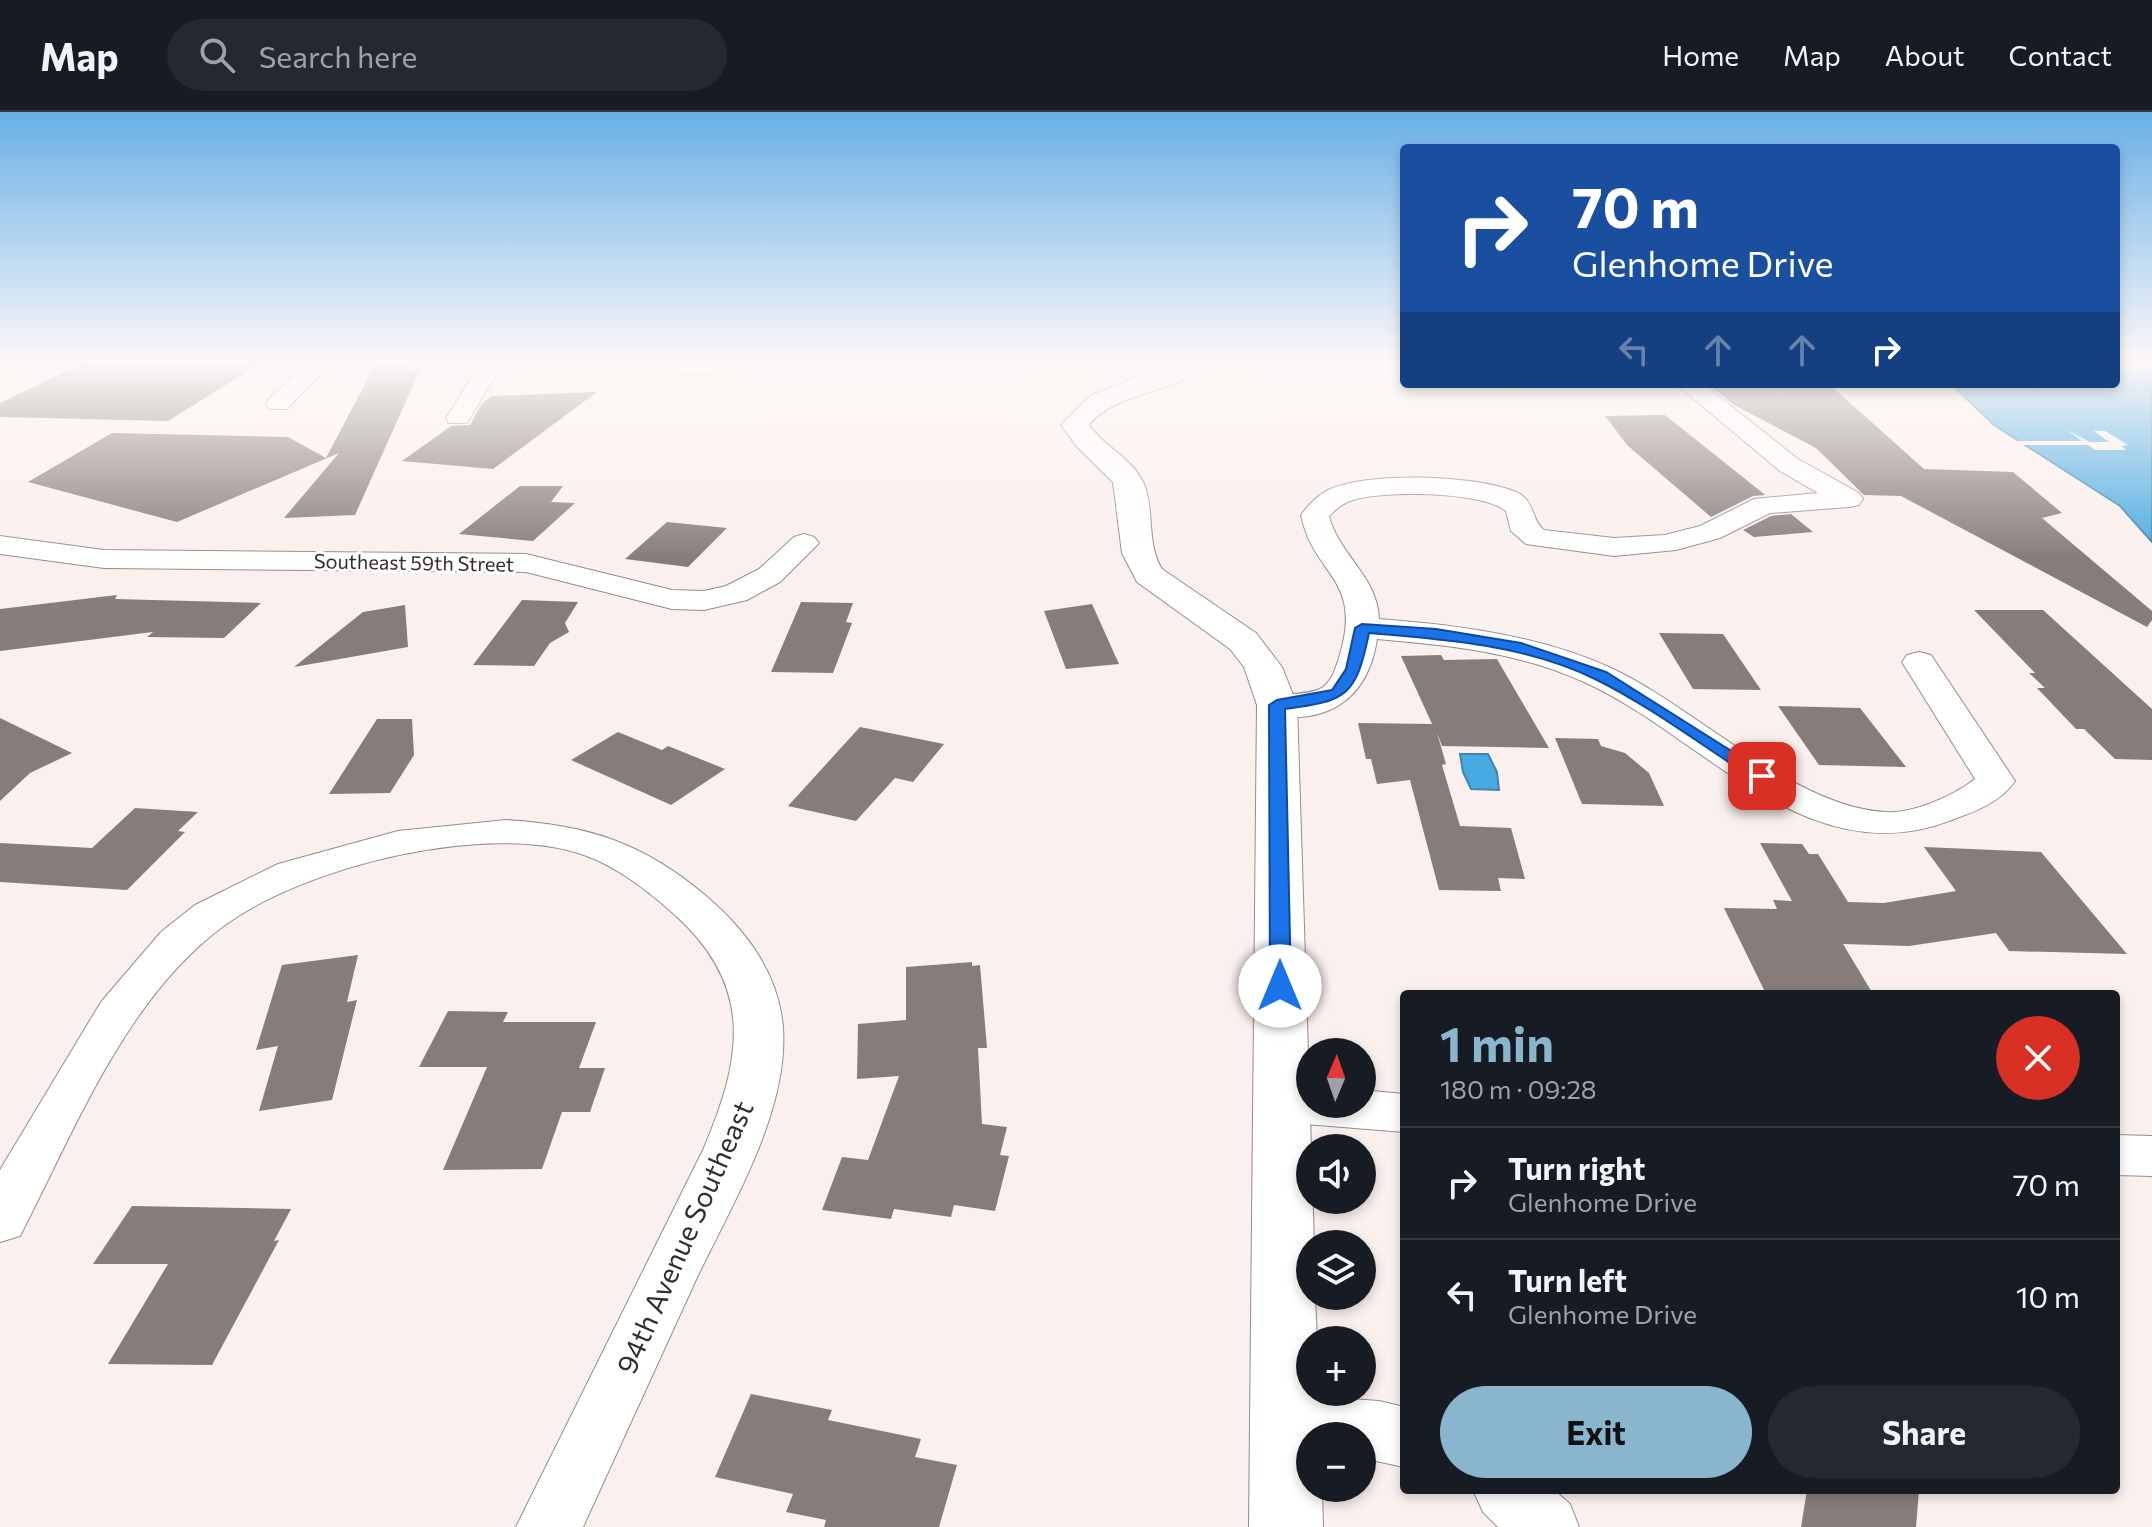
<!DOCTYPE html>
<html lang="en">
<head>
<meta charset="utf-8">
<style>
	body { margin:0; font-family:Commissioner,sans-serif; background:#242831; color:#f1f3f6; height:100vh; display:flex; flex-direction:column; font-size:30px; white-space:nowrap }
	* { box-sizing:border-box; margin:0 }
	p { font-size:26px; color:#9ea1a6 }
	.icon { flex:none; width:44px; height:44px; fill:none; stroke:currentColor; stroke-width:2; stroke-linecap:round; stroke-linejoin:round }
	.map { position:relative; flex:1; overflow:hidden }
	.details { position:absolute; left:1400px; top:878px; width:720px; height:504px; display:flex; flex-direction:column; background:#171b24; border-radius:8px; box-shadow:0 4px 12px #0003 }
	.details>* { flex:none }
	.top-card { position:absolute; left:1400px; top:32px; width:720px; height:244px; border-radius:8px; box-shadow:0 4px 12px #0003; background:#1a4fa0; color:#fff; overflow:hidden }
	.needle { width:52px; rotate:2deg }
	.controls { position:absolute; left:1296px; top:926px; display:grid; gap:16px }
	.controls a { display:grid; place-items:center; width:80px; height:80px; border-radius:50%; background:#171b24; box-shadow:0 4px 12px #0003; font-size:40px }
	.pin { position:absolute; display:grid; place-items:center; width:68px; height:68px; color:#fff; margin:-34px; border-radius:16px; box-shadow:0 4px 12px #0006 }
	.me { position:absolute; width:88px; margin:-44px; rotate:0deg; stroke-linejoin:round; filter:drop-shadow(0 0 6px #0008) }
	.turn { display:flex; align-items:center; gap:28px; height:168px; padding:0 40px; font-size:36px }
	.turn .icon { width:104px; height:104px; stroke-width:2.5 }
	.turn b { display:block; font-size:56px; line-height:68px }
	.lanes { display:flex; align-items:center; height:76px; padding:0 40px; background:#0003; justify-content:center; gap:40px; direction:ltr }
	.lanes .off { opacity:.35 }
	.round { display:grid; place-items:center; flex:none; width:84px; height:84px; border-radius:42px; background:#242831 }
	.summary { display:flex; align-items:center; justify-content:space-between; height:136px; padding:0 40px }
	h1 { font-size:48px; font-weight:700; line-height:60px; color:#89b6cd }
	.action { display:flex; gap:16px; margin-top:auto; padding:16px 40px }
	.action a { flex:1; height:92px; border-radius:48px; background:#89b6cd; color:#111; font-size:32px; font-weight:700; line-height:92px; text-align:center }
	.action a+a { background:#242831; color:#f1f3f6 }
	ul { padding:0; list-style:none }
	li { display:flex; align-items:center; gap:24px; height:112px; padding:0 40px; border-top:2px solid #363941 }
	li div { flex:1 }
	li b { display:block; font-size:30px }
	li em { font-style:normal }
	header { display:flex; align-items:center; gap:48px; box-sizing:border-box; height:112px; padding:0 40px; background:#171b24; border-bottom:2px solid #363941 }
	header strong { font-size:38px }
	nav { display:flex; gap:44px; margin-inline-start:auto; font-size:28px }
	.search { width:560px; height:72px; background:#242831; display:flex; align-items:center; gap:20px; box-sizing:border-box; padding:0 28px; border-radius:44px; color:#9ea1a6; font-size:30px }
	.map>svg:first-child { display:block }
	.water { fill:#48aae2; stroke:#4185ac; stroke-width:2 }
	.pier { fill:#faf0ed }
	.building { fill:#867d7b }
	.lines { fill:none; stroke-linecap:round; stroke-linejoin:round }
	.street-casing { stroke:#968d8a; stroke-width:2 }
	.secondary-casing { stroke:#968d8a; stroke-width:2 }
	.street { fill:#fff; fill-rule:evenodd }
	.secondary { fill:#fff; fill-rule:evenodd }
	.route { fill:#1a73e8; stroke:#114b97; stroke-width:2 }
	.labels { text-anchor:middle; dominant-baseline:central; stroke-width:6; stroke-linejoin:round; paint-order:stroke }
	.far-street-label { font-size:20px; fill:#322e2d; stroke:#fff }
	.near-street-label { font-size:28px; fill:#322e2d; stroke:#fff }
</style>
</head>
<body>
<header>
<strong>Map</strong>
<div class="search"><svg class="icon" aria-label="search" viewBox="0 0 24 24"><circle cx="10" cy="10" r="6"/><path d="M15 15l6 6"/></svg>Search here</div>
<nav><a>Home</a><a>Map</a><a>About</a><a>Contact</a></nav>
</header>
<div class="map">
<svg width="2152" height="1415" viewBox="0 0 2152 1415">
	<rect width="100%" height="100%" fill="#faf0ed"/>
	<!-- water -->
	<path class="water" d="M2116,249H2152V430L2120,394L1994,313L1951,272H2116Z
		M1460,642H1488L1497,660L1499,678L1471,677L1463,660Z"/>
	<!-- pier -->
	<path class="pier" d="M2067,318L2090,330H2109L2094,319H2105L2128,333L2121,334L2126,338H2095L2088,333H2018L2013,329H2082Z"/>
	<!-- building -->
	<path class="building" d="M87,249H264L168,309L0,305V291Z
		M377,249H413L408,258H420L355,403L284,406L339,341L177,410L28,370L112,321L288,325L326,346Z
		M1708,272H1829L1924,357L2013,360L2062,401L2042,406L2152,499V508L2147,515L1901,384L1864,383L1816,336L1734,293Z
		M597,280L493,357L402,349L451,314L470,313L482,291L492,284Z
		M1665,303L1764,382L1765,383L1753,384L1711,405L1627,333L1605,304Z
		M520,374H563L551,390L575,391L533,429L459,422Z
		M1791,402L1813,420L1754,425L1743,418L1771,404Z
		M667,410L727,416L688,455L625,447Z
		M117,483L115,487L261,491L224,526L147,525L153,520L0,539V497Z
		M522,488L578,490L565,511L569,520L550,531L534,554L473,553Z
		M801,490L853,491L846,510L852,511L833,561L771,560Z
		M1092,492L1119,552L1066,557L1044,499Z
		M405,493L408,535L294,555L363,500Z
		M1974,498H2043L2152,597V648L2115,647L2084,617H2076L2037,576H2045L2029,561H2035Z
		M1659,521L1723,522L1761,578L1693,577Z
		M1441,543L1444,548L1497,547L1549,636L1442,634L1437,621L1446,652L1442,653L1460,714L1511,716L1525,767L1498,766L1501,779L1439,778L1410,668L1377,672L1371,647H1366L1358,611L1432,612L1401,544Z
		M1778,594L1860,596L1906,655L1819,653Z
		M0,606L72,641L30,661L0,689Z
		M377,607H412L414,643L390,681L329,682Z
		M860,615L944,632L913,670L895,666L856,709L788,694Z
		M618,620L662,638L668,634L725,657L671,693L571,648Z
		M1555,626L1598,627L1601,634L1625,641L1649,661L1664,694L1582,692Z
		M135,696L198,700L178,719L185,720L127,778L0,770V731L92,736Z
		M1760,731L1802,732L1809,742H1818L1848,790L1884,791L1956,779L1924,735L2041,740L2127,842L2009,839L1996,821L1909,834L1843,832L1873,882H1766L1724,796L1777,797L1773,788L1792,789Z
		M358,843L347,890L357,888L332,988L259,999L278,934L256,938L282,853Z
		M972,850V854L980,853L987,936H978L982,1012L1007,1015L1000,1043L1009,1044L995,1099L954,1093L951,1105L894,1097L891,1107L822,1098L842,1045L868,1048L899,964L857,967L858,912L906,908V855Z
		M448,899L508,900L503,910H596L579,956H605L590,1000H562L542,1057L443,1058L487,955H419Z
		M132,1094L291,1097L274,1129L279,1128L212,1253L108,1252L168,1152H93Z
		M751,1282L832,1298L828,1308L921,1327L915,1345L957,1353L939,1415H824L826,1408L786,1400L793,1382L715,1365Z
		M1807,1378H1919L1916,1415H1801Z"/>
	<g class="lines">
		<!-- street casing -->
		<g class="street-casing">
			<path id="street" d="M309,249H333L287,297H269L266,292L269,287Z
				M482,249H504L467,311H449L446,306Z
				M572,249L730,252L733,257L722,264L583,256Z
				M1676,272H1703L1798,347L1859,381L1863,387L1859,393L1849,395L1770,401L1720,426L1676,438L1614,444L1526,432L1511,419L1506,399C1482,379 1379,378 1350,389C1342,392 1335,398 1329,404C1339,443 1378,465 1379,507C1457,513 1538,523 1611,556C1694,594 1793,695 1885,700C1913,702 1953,684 1975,667L1902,550L1907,543L1919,540L1931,543L2015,669C2000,691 1974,700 1949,709C1806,763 1702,623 1584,570C1518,540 1448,533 1377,527C1368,588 1325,616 1264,601L1259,593L1264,585C1282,581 1304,584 1320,577C1331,571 1335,558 1339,546C1364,465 1314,466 1301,403C1308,393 1317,384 1328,378C1368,359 1476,363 1516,380C1535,388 1531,408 1544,418L1614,426L1665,423L1700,414L1754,387L1818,381L1780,359Z
				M804,422L814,425L819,431L780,470L747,488L704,498L672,497L526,460L104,456L0,442V424L104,438L526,442L672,478L704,479L726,474L759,457L794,425Z
				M506,708C587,713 643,730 706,784C746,818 779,862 783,916C789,1001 729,1097 694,1172C657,1253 620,1334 583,1415H516L703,1038C742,947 755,875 675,803C648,779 618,755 584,743C488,709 306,754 225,813C125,886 75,1018 20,1124L0,1130V1058L101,890L161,820L195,793L278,752L398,719Z
				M1281,972L1310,974V992H1362V978L1404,982V1020L1281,1010L1263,1004L1256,991L1263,978Z
				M2116,1023L2152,1024V1064L2116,1063Z
				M1283,1282L1379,1289L1404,1295V1355L1362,1346V1324H1310V1342L1283,1340L1261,1332L1252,1311L1261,1290Z
				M1473,1378H1554L1570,1392L1579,1415H1498L1483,1400Z"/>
		</g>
		<!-- secondary casing -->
		<g class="secondary-casing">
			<path id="secondary" d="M1175,249H1204C1181,283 1118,277 1089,313C1105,336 1132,345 1144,372C1155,399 1146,431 1162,457L1256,521L1282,555L1297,593L1314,1132H1310V1184H1315L1317,1228H1310V1280H1318L1320,1324H1310V1376H1322L1323,1415H1249L1257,593L1244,555L1230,537L1137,470L1122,441L1113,370L1077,335L1061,313L1090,284Z"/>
		</g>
		<!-- street -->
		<use href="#street" class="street"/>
		<!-- secondary -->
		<use href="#secondary" class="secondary"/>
	</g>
	<!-- sky -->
	<linearGradient id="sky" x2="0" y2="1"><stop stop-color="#68b0e6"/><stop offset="0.56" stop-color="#fdf8f7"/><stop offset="1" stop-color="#fdf8f7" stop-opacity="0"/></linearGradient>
	<rect width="2152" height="447" fill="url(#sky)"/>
	<!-- route -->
	<path class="route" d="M1362,512L1436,517L1521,531L1606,560L1771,664L1762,669L1756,668C1704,635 1650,594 1595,567C1525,533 1445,527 1369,521C1356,584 1347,589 1285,597L1291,874L1280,881L1273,879L1270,874L1269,593L1277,588L1332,578L1346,557L1355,516Z"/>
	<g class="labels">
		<!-- far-street labels -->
		<g class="far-street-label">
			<text transform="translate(414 450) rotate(1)">Southeast 59th Street</text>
		</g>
		<!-- near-street labels -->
		<g class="near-street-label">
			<text transform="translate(684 1125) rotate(-66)">94th Avenue Southeast</text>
		</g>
	</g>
</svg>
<div class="controls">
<a><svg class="needle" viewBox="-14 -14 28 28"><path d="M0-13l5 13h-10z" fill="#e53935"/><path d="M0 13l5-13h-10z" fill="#9ea1a6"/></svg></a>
<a><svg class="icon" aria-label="sound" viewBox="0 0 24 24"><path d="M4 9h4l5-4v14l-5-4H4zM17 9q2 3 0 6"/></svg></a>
<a><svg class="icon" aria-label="layers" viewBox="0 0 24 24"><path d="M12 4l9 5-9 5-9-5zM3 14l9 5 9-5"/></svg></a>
<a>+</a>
<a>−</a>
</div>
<div class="pin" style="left:1762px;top:664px;background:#d93025"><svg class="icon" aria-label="arrive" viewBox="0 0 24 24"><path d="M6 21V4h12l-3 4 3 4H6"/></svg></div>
<svg class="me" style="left:1280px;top:874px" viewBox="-20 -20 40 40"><circle r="19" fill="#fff"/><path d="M0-13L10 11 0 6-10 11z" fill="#1a73e8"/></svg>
<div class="top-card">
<div class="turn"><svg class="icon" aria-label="right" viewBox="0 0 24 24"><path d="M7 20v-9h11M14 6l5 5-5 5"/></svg><div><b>70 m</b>Glenhome Drive</div></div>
<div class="lanes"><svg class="icon off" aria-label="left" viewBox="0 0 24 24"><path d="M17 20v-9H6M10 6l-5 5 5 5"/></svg><svg class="icon off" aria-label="ahead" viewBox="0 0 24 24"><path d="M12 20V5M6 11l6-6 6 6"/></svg><svg class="icon off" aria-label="ahead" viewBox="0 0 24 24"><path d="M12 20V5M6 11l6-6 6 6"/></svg><svg class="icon" aria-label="right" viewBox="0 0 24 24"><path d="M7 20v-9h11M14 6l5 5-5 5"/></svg></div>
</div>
<section class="details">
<div class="summary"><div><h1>1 min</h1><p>180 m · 09:28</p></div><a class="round" style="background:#d93025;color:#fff"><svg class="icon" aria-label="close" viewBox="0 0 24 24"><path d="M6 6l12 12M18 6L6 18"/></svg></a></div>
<ul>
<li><svg class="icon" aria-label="right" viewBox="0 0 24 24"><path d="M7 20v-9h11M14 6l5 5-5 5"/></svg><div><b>Turn right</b><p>Glenhome Drive</p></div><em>70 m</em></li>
<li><svg class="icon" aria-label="left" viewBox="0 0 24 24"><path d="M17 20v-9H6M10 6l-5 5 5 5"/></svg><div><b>Turn left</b><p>Glenhome Drive</p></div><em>10 m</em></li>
</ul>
<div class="action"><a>Exit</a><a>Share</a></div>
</section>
</div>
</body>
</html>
